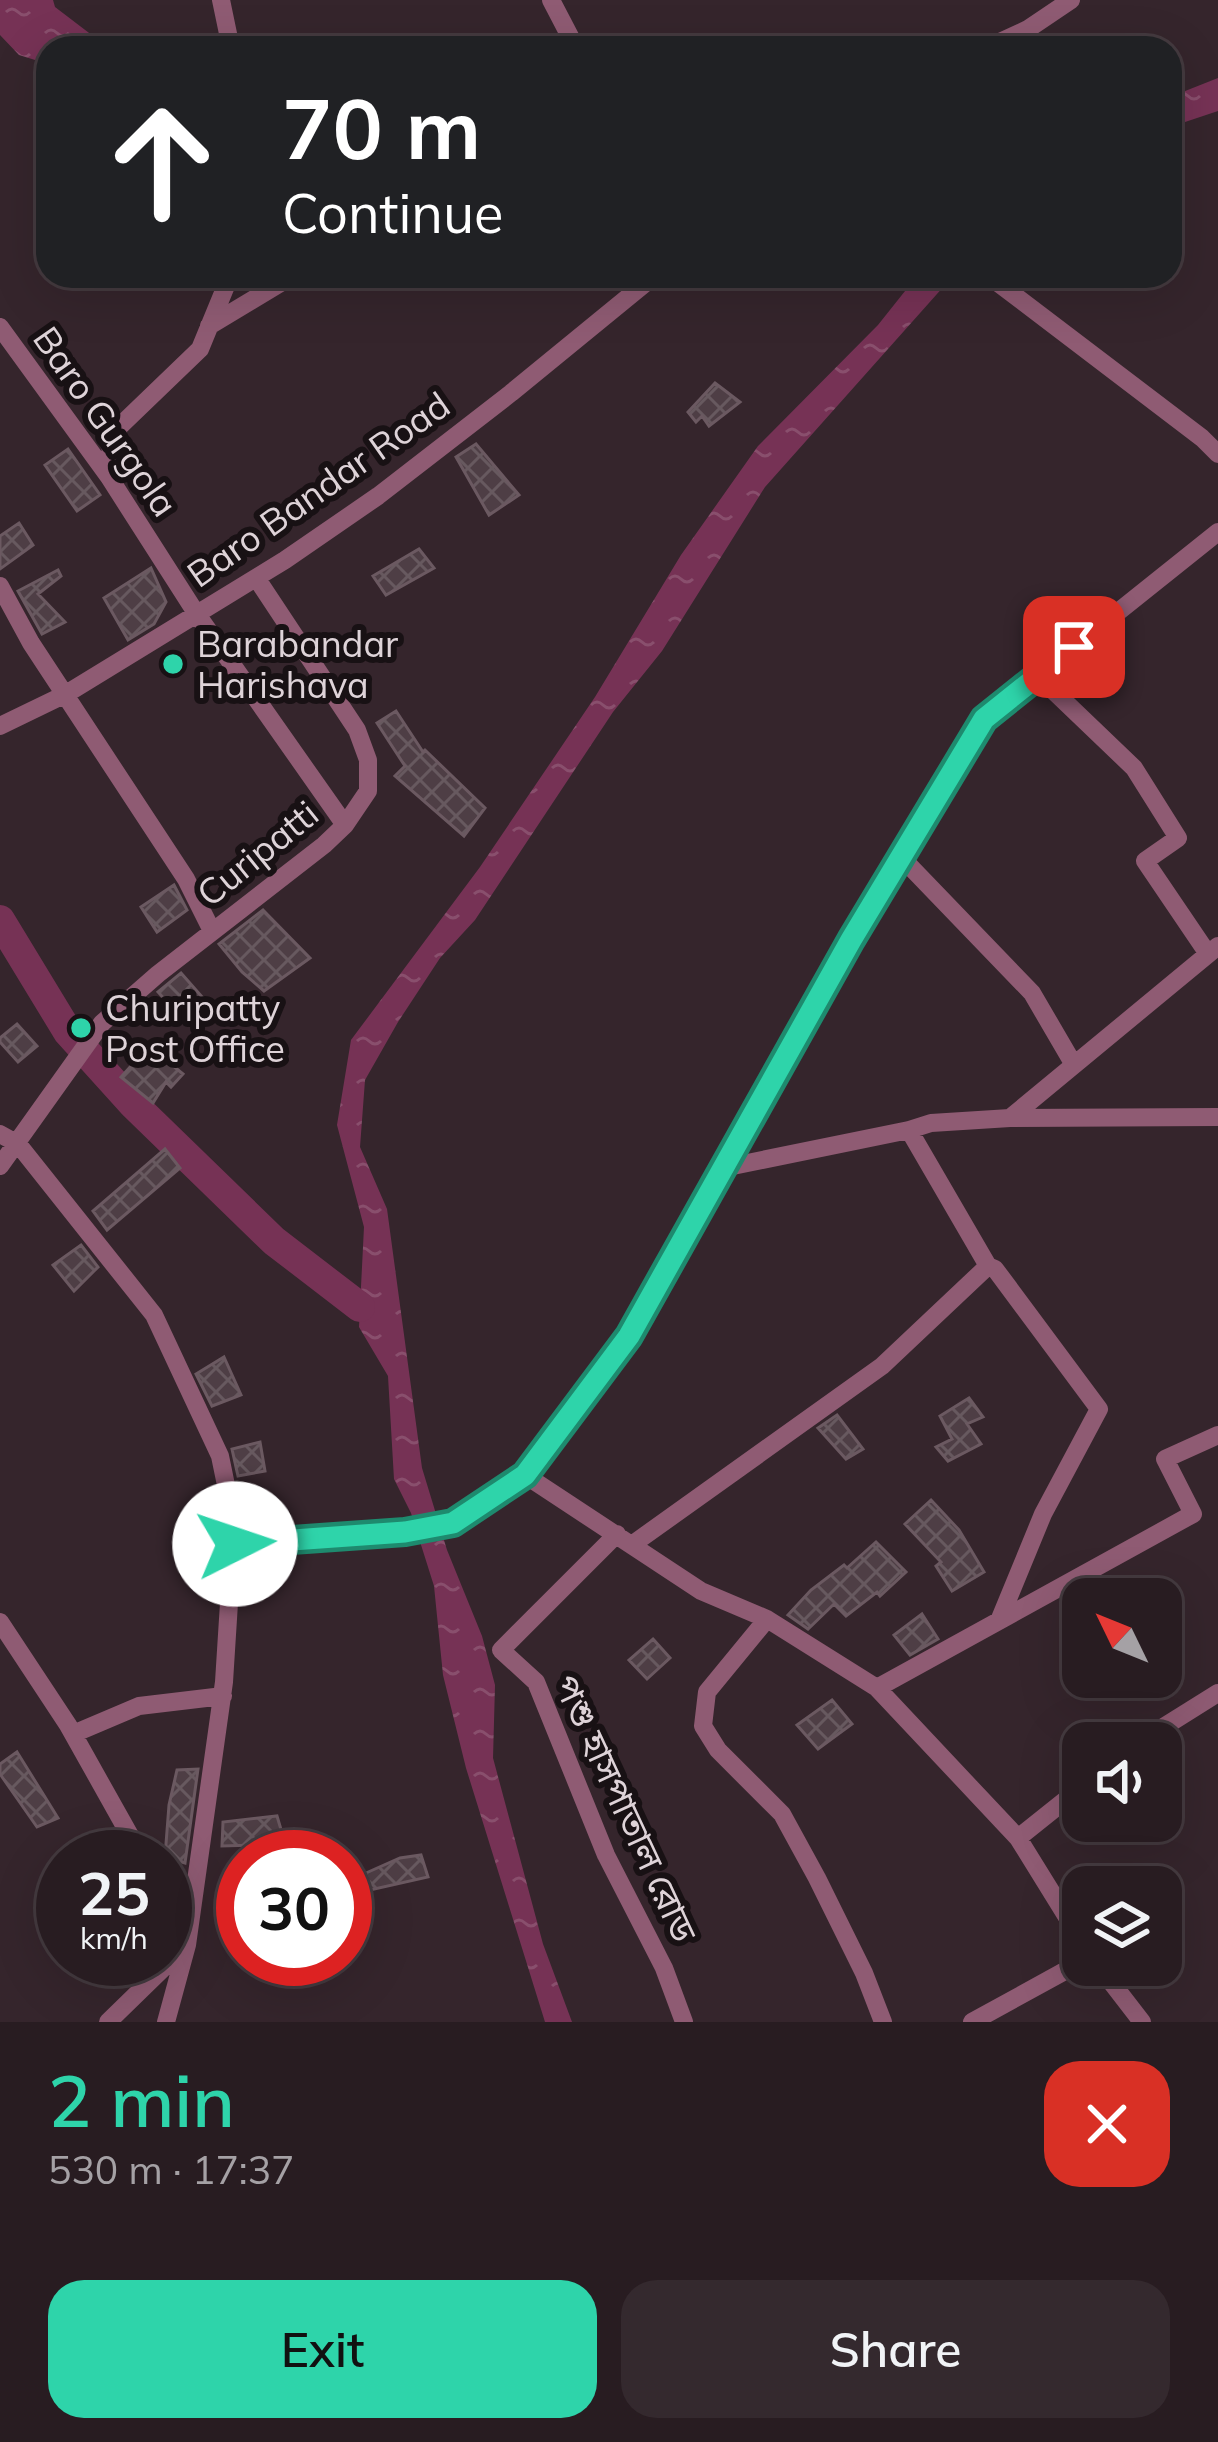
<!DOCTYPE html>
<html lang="en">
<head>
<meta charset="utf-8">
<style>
	body { margin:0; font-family:Mulish,"Noto Sans Bengali",sans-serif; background:#34292e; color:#f1f3f6; height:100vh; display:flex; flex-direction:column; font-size:45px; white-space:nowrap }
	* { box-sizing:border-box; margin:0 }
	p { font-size:39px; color:#a5a1a5 }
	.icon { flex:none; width:66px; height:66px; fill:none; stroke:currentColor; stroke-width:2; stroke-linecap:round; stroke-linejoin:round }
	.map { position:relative; height:2022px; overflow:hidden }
	.drawer { display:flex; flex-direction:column; background:#281c21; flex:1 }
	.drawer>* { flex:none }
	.banner { position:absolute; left:36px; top:36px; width:1146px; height:252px; border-radius:36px; box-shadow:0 12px 48px #0002,0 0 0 3px #443a3f; background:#202124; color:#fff; overflow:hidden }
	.needle { width:78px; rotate:313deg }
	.controls { position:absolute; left:1062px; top:1578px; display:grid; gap:24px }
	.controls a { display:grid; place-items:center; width:120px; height:120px; border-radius:24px; background:#281c21; box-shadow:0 12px 48px #0002,0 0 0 3px #443a3f; font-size:60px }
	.speed { position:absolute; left:36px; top:1830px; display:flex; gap:24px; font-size:60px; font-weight:700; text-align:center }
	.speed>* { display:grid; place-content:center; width:156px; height:156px; border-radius:50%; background:#281c21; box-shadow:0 12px 48px #0002,0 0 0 3px #443a3f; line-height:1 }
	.speed small { font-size:30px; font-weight:400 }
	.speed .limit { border:18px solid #d22; background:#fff; color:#111 }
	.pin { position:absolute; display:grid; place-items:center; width:102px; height:102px; color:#fff; margin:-51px; border-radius:24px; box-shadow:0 6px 18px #0006 }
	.me { position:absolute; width:132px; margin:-66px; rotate:86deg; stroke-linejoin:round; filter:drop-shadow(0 0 9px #0008) }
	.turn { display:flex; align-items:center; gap:42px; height:252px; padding:0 48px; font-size:54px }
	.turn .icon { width:156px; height:156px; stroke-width:2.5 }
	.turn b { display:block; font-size:84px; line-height:102px }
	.round { display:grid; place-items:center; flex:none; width:126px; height:126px; border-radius:36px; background:#34292e }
	.overview { display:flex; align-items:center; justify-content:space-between; height:204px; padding:0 48px }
	h1 { font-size:72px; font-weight:600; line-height:90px; color:#2ed4aa }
	.cta { display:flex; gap:24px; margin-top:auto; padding:24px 48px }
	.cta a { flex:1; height:138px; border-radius:36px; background:#2ed4aa; color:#111; font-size:48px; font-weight:600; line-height:138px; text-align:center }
	.cta a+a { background:#34292e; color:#f1f3f6 }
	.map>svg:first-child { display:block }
	.water { fill:url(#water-ripples) }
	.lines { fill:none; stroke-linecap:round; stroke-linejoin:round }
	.river { stroke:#763255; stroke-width:30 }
	.building { fill:url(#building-cross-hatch); stroke:#6b5961; stroke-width:3 }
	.minor { stroke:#8f5b73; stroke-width:18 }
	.route-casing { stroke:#1e8a6e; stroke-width:30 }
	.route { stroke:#2ed4aa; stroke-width:21 }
	.poi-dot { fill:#2ed4aa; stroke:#181114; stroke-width:4.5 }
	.labels { text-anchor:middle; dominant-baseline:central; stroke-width:12; stroke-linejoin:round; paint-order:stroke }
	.street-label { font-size:36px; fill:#ded3d8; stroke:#181114 }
	.poi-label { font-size:36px; fill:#ded3d8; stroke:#181114; text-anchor:start }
</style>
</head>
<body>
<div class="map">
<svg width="1218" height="2022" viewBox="0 0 1218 2022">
	<defs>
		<pattern id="water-ripples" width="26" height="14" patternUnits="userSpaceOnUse" patternTransform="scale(3)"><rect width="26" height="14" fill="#763255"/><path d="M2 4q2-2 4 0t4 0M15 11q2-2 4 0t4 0" fill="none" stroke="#894f6d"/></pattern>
		<pattern id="building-cross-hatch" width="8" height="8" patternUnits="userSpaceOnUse" patternTransform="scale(3)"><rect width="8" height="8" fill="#4e3e45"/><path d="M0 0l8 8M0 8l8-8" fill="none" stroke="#67595f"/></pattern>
	</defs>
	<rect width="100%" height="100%" fill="#35252c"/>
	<!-- water -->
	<path class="water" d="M0,0H53L55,7L93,36L91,48H48V64L19,55L0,35Z
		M1218,78V111L1170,127V97Z
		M917,276H953L765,487L662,651L613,712L475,920L440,958L398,1022L365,1080L360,1147L387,1209L422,1468L447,1550L482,1636L495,1685L493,1758L543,1944L572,2022H545L466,1768L443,1675L434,1586L411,1513L394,1479L388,1376L359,1327L364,1227L337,1125L351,1040L480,867L595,697L681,555L758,446L878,325Z"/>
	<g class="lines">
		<!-- river -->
		<path class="river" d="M0,920L68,1032L133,1104L274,1241L360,1307"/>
	</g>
	<!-- building -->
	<path class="building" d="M715,383L740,402L709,426L702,416L696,422L688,412Z
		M476,444L519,495L489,515L456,457Z
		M68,449L100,495L77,511L45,465Z
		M19,523L33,545L0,569V536Z
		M419,549L434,568L386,595L373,576Z
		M151,568L166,602L154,624L128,640L104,598Z
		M58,570L61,576L38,594L65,622L42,634L18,591Z
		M396,711L423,752L425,750L485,808L464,836L395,776L405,766L377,723Z
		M174,885L187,910L157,932L141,907Z
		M263,910L310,958L264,991L242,972L219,944Z
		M181,973L203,998L180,1016L158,992Z
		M17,1024L37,1046L18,1062L0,1042V1038Z
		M145,1043L183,1074L171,1087L166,1082L153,1103L121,1077L140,1056Z
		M165,1149L180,1168L107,1230L93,1211Z
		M81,1245L98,1267L74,1291L53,1265Z
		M224,1357L241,1395L212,1406L196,1374Z
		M969,1398L983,1417L967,1424L981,1444L948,1461L936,1447L952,1439L940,1416Z
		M837,1415L863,1449L846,1459L818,1428Z
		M260,1442L265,1471L238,1476L232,1449Z
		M931,1500L959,1530L984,1572L952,1591L936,1566L941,1562L905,1524Z
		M876,1542L906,1572L880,1596L877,1592L846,1616L834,1604L808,1629L788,1615L811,1590L844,1565L847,1568Z
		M922,1614L938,1639L910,1655L894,1635Z
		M653,1639L670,1658L647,1679L629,1660Z
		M832,1700L852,1724L818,1749L797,1725Z
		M17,1752L58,1818L37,1827L0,1774V1764Z
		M198,1769L185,1863L165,1857L169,1805L177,1770Z
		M277,1816L285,1843L262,1854L257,1845L222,1846L223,1822Z
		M421,1855L428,1877L370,1890L366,1873L400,1858Z"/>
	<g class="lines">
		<!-- minor -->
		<path class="minor" d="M221,0L231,48
			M551,0L576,48
			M987,48L1028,29L1071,0
			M989,276L1202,438L1218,454
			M209,326L292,276
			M0,327L109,477L196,613L345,825
			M109,477L111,443L120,426L200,349L230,276
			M0,586L31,643L186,879L212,931
			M1038,676L1134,768L1178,838L1145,861L1208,954
			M0,726L66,694L285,560L378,496L511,393L654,276
			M901,857L1032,993L1074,1065
			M1010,1118L1218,946
			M0,1134L18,1144L154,1315L220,1456L234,1524L224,1682L187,1945L108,2022
			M0,1166L102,1023L158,974L324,845L345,825L368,791V760L357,730L257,579
			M723,1168L909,1130L931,1123L1010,1118L1218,1117
			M988,1266L995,1269L1099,1409L1043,1514L999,1621
			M525,1475L701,1591L767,1619L877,1688L1018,1838L1083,1943
			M617,1534L501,1650L536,1682L606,1855L664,1968L684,2022
			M633,1544L882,1366L988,1266L909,1130
			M235,1545L405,1532L453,1523L525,1475L629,1336L851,940L984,719L1218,532
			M767,1619L707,1692L703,1726L718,1750L782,1814L817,1878L864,1973L883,2022
			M0,1622L68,1725L142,1857
			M877,1688L1193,1514L1165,1459L1218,1435
			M73,1734L139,1706L223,1696
			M1138,1743L1218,1693
			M1018,1838L1083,1786
			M165,1901L187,1945L166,2022
			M1098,1965L1142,2022
			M972,2022L1083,1961"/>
	</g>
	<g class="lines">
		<!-- route casing -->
		<g class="route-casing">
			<path id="route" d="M235,1544L405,1532L453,1523L525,1475L629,1336L851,940L984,719L1074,647"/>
		</g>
		<!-- route -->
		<use href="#route" class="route"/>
	</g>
	<!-- markers -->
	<g class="poi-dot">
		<circle cx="173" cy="664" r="12"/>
		<circle cx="81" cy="1028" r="12"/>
	</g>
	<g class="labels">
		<!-- street labels -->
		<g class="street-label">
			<text transform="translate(106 421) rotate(55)">Baro Gurgola</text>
			<text transform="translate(318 489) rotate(-35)">Baro Bandar Road</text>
			<text transform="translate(257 853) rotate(-39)">Curipatti</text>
			<text transform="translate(626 1808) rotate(65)">পশু হাসপাতাল রোড</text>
		</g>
		<!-- poi labels -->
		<g class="poi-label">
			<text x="197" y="643">Barabandar<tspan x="197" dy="41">Harishava</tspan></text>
			<text x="105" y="1007">Churipatty<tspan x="105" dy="41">Post Office</tspan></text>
		</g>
	</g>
</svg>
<div class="controls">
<a><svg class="needle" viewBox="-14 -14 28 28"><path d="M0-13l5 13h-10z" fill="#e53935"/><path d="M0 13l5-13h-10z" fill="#a5a1a5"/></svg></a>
<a><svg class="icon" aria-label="sound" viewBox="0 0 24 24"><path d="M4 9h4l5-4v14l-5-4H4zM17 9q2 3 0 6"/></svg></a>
<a><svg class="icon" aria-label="layers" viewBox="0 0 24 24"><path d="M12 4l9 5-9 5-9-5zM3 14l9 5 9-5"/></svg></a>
</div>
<div class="speed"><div>25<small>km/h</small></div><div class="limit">30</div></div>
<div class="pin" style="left:1074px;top:647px;background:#d93025"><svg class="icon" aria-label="arrive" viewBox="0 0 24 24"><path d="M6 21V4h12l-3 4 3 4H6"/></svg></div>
<svg class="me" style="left:235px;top:1544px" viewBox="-20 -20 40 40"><circle r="19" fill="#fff"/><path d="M0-13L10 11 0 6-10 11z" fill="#2ed4aa"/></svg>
<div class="banner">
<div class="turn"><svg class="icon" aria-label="ahead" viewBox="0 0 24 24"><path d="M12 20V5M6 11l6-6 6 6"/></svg><div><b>70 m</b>Continue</div></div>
</div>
</div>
<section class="drawer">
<div class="overview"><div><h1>2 min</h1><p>530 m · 17:37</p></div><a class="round" style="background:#d93025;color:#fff"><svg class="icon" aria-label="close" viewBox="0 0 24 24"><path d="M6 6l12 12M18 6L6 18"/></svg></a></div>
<div class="cta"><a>Exit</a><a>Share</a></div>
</section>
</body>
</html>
